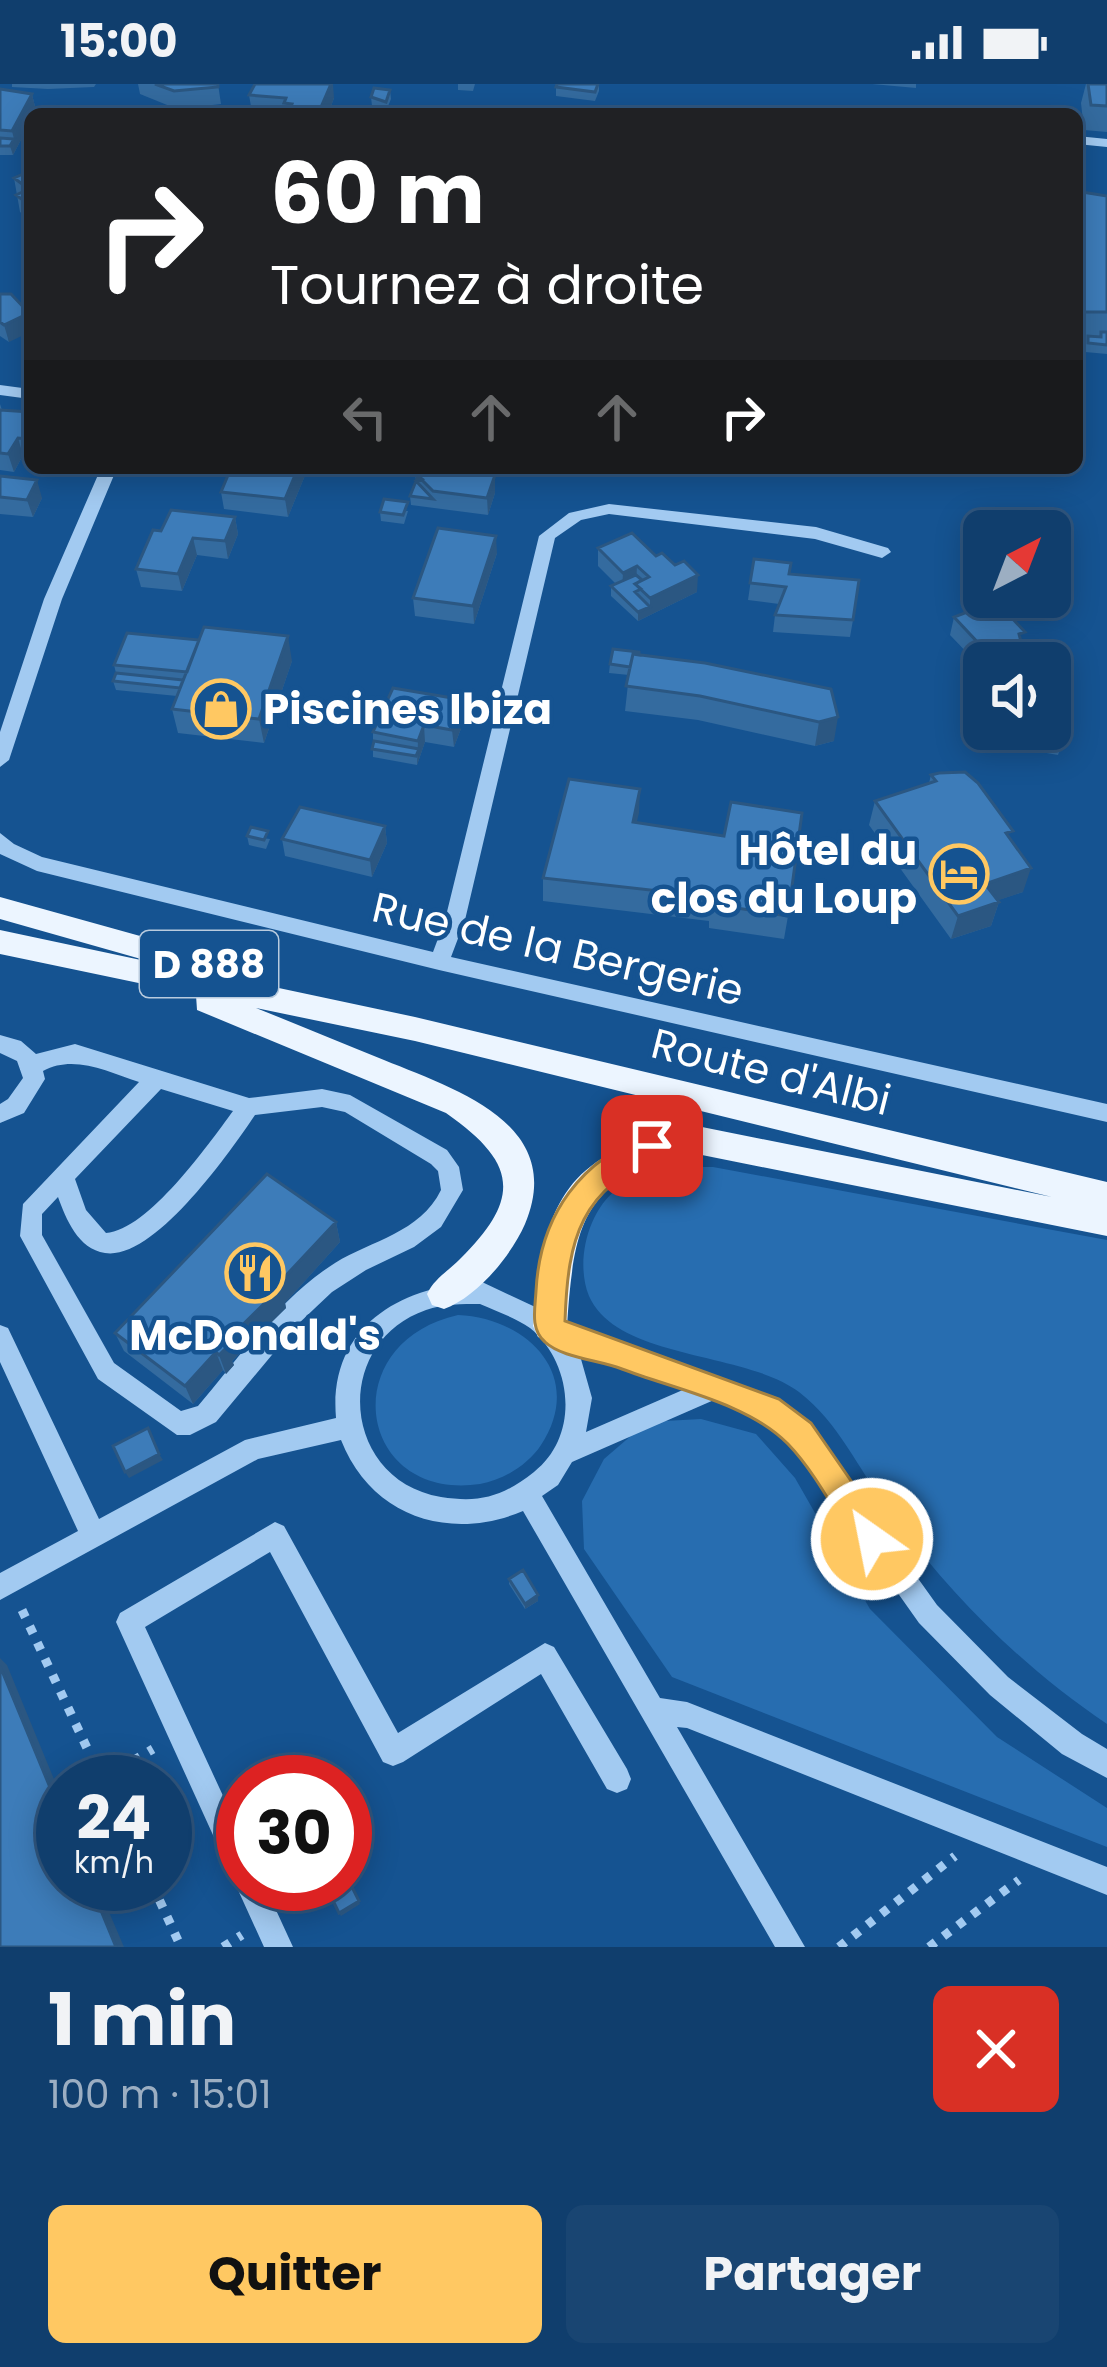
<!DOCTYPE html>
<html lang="fr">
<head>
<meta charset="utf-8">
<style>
	body { margin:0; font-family:Poppins,sans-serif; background:#194572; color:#f1f3f6; height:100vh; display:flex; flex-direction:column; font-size:45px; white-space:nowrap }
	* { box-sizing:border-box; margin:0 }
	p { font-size:39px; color:#9caec2 }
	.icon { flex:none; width:66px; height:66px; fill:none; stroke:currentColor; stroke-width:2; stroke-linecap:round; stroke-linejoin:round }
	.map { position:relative; height:1863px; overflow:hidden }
	.drawer { display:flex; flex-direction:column; background:#103e6d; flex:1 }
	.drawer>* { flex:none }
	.guide { position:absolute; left:24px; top:24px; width:1059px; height:366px; border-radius:18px; box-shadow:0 6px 30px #0003,0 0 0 3px #305780; background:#202124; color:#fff; overflow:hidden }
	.needle { width:78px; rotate:42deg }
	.controls { position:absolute; left:963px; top:426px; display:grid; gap:24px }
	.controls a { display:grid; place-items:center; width:108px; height:108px; border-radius:18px; background:#103e6d; box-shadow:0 6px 30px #0003,0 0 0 3px #305780; font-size:60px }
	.speed { position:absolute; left:36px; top:1671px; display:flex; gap:24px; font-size:60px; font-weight:700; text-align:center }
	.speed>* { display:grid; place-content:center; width:156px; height:156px; border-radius:50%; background:#103e6d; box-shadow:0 6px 30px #0003,0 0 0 3px #305780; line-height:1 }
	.speed small { font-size:30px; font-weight:400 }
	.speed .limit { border:18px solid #d22; background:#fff; color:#111 }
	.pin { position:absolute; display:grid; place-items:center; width:102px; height:102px; color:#fff; margin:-51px; border-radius:24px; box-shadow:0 6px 18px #0006 }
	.me { position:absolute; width:132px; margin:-66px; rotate:327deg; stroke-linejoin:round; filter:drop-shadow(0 0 9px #0008) }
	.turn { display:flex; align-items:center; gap:42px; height:252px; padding:0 48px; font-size:54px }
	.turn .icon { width:156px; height:156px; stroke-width:2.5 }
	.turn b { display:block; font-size:84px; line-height:102px }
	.lanes { display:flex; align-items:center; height:114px; padding:0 48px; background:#0003; justify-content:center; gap:60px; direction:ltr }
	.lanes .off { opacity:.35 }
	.round { display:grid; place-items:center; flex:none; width:126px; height:126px; border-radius:18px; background:#194572 }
	.overview { display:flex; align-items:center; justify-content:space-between; height:204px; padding:0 48px }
	h1 { font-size:72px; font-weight:700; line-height:90px }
	.button { display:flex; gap:24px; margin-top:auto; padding:24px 48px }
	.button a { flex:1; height:138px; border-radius:18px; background:#ffc862; color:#111; font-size:48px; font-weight:700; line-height:138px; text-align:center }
	.button a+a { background:#194572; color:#f1f3f6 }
	.status { display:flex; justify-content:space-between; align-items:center; height:84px; padding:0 60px; background:#103e6d; direction:ltr }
	.status svg { height:33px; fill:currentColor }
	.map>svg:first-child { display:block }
	.green { fill:#276db0 }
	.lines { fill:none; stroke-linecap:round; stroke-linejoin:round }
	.path { stroke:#a2caf1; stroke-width:9; stroke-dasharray:8 10; stroke-linecap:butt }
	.minor { fill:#a2caf1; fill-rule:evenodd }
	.major { fill:#ecf5ff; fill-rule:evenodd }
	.wall { fill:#346b9f }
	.shaded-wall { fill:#2b5782 }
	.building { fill:#3d7cb9; stroke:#2b5782; stroke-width:3 }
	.route { fill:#ffc862; stroke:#a68240; stroke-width:3 }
	.labels { text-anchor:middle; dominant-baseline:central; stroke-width:9; stroke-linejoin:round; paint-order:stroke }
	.shield { fill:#155391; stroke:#b9cbde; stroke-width:3 }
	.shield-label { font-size:39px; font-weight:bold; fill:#fff }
	.poi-label { font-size:42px; font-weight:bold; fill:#fff; stroke:#155391; text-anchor:start }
	.street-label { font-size:42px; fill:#fff; stroke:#155391 }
</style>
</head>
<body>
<div class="status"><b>15:00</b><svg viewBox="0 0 49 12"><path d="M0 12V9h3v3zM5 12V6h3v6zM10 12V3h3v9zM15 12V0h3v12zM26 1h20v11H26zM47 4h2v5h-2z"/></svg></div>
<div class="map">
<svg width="1107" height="1863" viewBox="0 0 1107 1863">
	<rect width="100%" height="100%" fill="#155391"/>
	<!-- green -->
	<path class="green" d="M658,1083H713L1107,1156V1640C1021,1582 947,1508 887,1424C858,1384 839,1339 799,1308C745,1267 617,1276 589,1212C575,1178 588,1127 617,1105C629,1096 645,1090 658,1083Z
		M458,1231C528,1234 586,1292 541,1361C528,1381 503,1396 480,1400C357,1418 334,1259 458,1231Z
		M701,1335L756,1350L795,1394L870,1525L997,1653L1107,1724V1763L672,1593L584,1465L582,1417L604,1375L647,1338Z"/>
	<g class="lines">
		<!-- path -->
		<path class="path" d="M22,1526L103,1698
			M102,1695L153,1665
			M152,1800L181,1863
			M223,1863L242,1851
			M839,1863L955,1772
			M929,1863L1019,1796"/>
		<!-- minor -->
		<path class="minor" d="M1077,52L1107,55V63L1077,60Z
			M0,301L30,305V315L0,311Z
			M101,384H117L62,515L9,676L0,683V648L44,515Z
			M609,420L816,443L888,464L891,468L882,474L815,455L609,430L581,436L555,454L465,836L451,873L1107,1020V1038L439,886L37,787L0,770V749L14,760L42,773L433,868L445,836L539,452L569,429Z
			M0,951L21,957L36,970L75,960L249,1014L322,1005L350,1011L447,1066L459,1083L463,1106L441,1143L414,1163L366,1186L332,1208L296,1242L216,1338L190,1351H177L98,1295L20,1152L23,1120L139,998C108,988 74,970 43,987L45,995L24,1029L0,1039V1020L8,1015L23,994L17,977L0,969ZM161,1005L233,1027C208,1061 148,1146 106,1149L86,1126L75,1095ZM322,1023L345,1028L431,1080L438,1087L441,1106C420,1149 372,1156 335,1179C279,1214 240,1273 198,1322L181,1327L114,1279L42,1151V1130L58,1113C66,1135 78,1165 105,1169C154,1177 230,1068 255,1031Z
			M482,1198L546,1228L557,1242L602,1251L777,1317L809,1342L937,1521L1008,1593L1082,1650L1107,1665V1694L1062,1670L990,1611L919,1539L791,1358L760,1333L714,1316L572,1378L558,1401L542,1412L660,1614L687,1618L1107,1783V1811L687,1644L677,1643L805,1863H775L523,1427C450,1458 371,1433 341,1356L258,1375L0,1516V1489L78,1447L0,1278V1241L8,1244L99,1435L245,1356L336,1334C328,1242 402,1201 482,1198ZM480,1220C496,1227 516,1234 530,1244C573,1279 580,1352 534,1388C502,1413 480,1419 441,1413C341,1396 331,1259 426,1226C443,1220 462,1220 480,1220ZM579,1268L685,1305L586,1348L592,1314Z
			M275,1438L284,1442L398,1649L545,1559L554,1563L627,1685L631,1695L627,1705L617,1709L607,1705L541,1590L403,1678L393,1682L383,1678L270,1468L145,1543L243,1755V1800H264L293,1863H264L116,1538L120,1529Z"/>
		<!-- major -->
		<path class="major" d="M0,813L259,885L264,893L260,900L415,933L1107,1098V1152L697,1070C584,1091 574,1136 567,1242L562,1253L550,1258L538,1253L533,1242C543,1115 566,1067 697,1042L1052,1113L415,957L256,924C299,941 341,959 384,976C455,1005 567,1040 525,1140C511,1172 477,1213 444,1225L432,1221L427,1210C434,1195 448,1187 460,1175C523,1113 516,1078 446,1029L197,926L196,911L0,870V846L155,879L0,835Z"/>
	</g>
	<!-- wall -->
	<path class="wall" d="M12,0H96L94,3L48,5L12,3Z
		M138,0H218L221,20L177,25L140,10Z
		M458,0H475L473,7L458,6Z
		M599,0V7L595,17L556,12V3Z
		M872,0H916V4Z
		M1086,0H1107V48L1084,46L1081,19Z
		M0,5L32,10L36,27L13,71H0Z
		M390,6L391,15L386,27L372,22L371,13Z
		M249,11L334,14L328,30H272L252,28Z
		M30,87V135L20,128L14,94Z
		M1082,108L1107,112V270L1085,268L1086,260H1077V126Z
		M0,210L9,258L0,252Z
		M0,320L2,326L30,328V372L23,371L14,388L0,386Z
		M308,384L288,433L224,425L221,408Z
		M421,384H479L477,385V389L495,391V409L488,431L411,421L410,412L416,397L415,389L420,387Z
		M0,392L42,414L33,433L0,430Z
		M408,427L404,440L381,437L380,428Z
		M235,433L238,450L228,475L197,471L182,507L141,503L136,485L159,447Z
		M598,464L697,508L638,537L611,512V502L616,500L598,482Z
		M497,469L474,540L415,532L413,514Z
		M754,475L789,490L853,536L850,553L773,548L775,531L779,520L748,516Z
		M954,533L1022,559L1026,579H984V616L982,601H975L972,582L974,576L950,551Z
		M199,556L292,577L264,659L178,649L172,625L177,612L116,606L113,597L116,589L114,581Z
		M639,571L831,605L834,657L815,662L698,636L625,627L629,591L609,589L610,580Z
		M464,616L465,634L454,663L425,658L417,681L373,673V648Z
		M1020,645L1061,662L1058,671L1018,664Z
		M931,691L1011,755L1023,808L998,816L999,818L991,842L951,855L869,741L875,717L929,699Z
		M640,705L636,739L788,832L784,855L709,844V837L543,817V794Z
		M385,742L387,759L372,793L285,772L282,755Z
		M247,752L270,755L266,765L249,761Z
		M336,1138L340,1158L285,1219L286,1224L232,1277L234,1281L226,1290L223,1286L193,1320L124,1267L115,1249Z
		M509,1495L538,1511V1517L525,1525L509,1500Z"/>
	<!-- shaded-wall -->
	<path class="shaded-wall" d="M331,0H333L334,14L328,30H318Z
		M32,10L36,27L35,30H30V39L13,71L10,62L14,55L12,47Z
		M29,229L30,248L9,258L4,241Z
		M18,354L23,371L14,388L8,370Z
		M298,384H308L288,433L285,415Z
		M495,391V409L488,431L487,414Z
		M37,396L42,414L33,433L27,416Z
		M235,433L238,450L228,475L225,457Z
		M496,452L497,469L474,540L473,522Z
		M193,454L197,471L182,507L178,490Z
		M637,482L636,500L622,506L623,489Z
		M698,491L697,508L638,537V528L650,523V514Z
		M288,552L292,577L264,659L259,635Z
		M464,616L465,634L454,663L452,646Z
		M838,633L834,657L815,662L819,638Z
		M424,641L425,658L417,681L418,657Z
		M640,705L639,729L631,762L633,738Z
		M385,742L387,759L372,793L370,776Z
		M1031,784L1023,808L978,823L985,800Z
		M999,818L991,842L951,855L958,832Z
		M336,1138L340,1158L285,1219L286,1224L232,1277L234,1281L226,1290L219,1271L223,1260Z
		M216,1268L223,1286L193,1320L185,1302Z
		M159,1370L163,1376L129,1394L125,1388Z
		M538,1511V1517L525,1525V1520Z
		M0,1574L7,1581L63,1717V1735L0,1584Z
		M345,1789L360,1820L341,1832L339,1829Z
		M90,1800H97L124,1863H116Z"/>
	<!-- building -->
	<path class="building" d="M155,0H218V3L174,7Z
		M255,0H331L318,30H288L292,20L284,19L286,14L249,11Z
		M557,0H598L595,8L556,3Z
		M1088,0H1107V22L1091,21Z
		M374,4L390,6L386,18L371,13Z
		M0,5L32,10L12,47L0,46Z
		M0,54L14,55L10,62H0Z
		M30,87V121L16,111L29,105L14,94Z
		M1082,108L1107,112V228H1080Z
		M0,210H11L29,229L4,241L0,238Z
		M1101,248H1107V261L1088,259V252L1101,253Z
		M0,326L30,328V355L18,354L8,370L0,369Z
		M231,384L253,385L298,384L285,415L221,408Z
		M428,384H470L466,388L495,391L487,414L433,407L415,389Z
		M0,392L37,396L27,416L0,413Z
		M418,392L422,395L416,397L433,415L410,412Z
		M384,415L408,418L403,431L380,428Z
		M171,426L235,433L225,457L193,454L178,490L136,485L153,446L161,447Z
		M438,444L496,452L473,522L413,514Z
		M632,449L656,472L662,469L675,481L684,477L698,491L650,514L635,500L649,493L637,482L623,489L598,464Z
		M754,475L791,479L789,490L859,496L853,536L775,531L786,503L750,499Z
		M636,491L642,496L635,500L641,505L635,508L650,523L638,528L611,502Z
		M996,517L1025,548L1019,550L1026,577L1020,579H986L983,564L954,533Z
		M204,543L288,552L259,635L172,625Z
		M127,549L199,556L187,588L114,581Z
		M613,565L639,568V571L633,570L630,583L610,580Z
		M633,570L705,579L831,605L838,633L819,638L700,612L626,602Z
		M975,573H981L984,592H977Z
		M116,589L183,596L180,604L113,597Z
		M393,604L464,616L452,646L424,641L418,657L373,648Z
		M1021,645H1040L1061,648V662L1020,655Z
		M374,657L419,665L416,672L372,665Z
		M965,688L978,699L1013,747L1006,749L1031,784L985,800L999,818L958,832L875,717L936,697L931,691L939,689Z
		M569,695L640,705L633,738L724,752L731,718L802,729L788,832L711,820L713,813L543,794Z
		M300,723L385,742L370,776L282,755Z
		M251,743L268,747L264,756L247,752Z
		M267,1090L336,1138L277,1201L280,1204L223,1260L227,1263L219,1271L216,1268L185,1302L115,1249Z
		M148,1344L159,1370L125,1388L113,1362Z
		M523,1486L538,1511L525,1520L509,1495Z
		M0,1582L63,1735V1800H90L116,1863H0Z
		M345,1789L359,1817L339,1829L325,1800H345Z"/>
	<!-- route -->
	<path class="route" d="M652,1049L663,1053L667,1062L663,1070C580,1106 568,1153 565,1237L779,1315L811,1339L883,1443L888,1455L883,1466L872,1471L860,1466C837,1432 816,1389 788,1360C748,1319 674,1305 622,1285C600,1276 562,1274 545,1258C530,1245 535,1225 536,1207C540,1130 581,1075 652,1049Z"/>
	<!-- icons -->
	<defs>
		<g id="shop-ring" transform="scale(3)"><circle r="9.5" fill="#155391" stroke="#ffc862" stroke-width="1.5"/><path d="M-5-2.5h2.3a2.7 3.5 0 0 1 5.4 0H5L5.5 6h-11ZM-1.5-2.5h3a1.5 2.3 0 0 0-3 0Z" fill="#ffc862"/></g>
		<g id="hotel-ring" transform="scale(3)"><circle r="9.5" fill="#155391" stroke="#ffc862" stroke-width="1.5"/><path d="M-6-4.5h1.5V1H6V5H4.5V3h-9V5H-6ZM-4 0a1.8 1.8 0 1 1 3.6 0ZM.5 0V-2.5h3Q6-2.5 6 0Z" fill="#ffc862"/></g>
		<g id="restaurant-ring" transform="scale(3)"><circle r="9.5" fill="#155391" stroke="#ffc862" stroke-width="1.5"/><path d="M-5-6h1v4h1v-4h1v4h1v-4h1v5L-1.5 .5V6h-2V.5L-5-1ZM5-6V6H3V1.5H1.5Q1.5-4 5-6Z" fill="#ffc862"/></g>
	</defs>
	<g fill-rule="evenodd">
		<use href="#shop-ring" x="221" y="625"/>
		<use href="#hotel-ring" x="959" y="790"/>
		<use href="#restaurant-ring" x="255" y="1189"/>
	</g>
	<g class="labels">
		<!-- shield labels -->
		<rect class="shield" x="140" y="847" width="138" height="66" rx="9"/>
		<g class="shield-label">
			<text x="209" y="880">D 888</text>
		</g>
		<!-- poi labels -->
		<g class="poi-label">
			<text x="263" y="625">Piscines Ibiza</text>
			<text x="917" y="766" text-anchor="end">Hôtel du<tspan x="917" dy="48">clos du Loup</tspan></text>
			<text x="255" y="1251" text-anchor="middle">McDonald's</text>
		</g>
		<!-- street labels -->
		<g class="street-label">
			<text transform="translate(558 865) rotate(13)">Rue de la Bergerie</text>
			<text transform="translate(771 988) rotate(14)">Route d'Albi</text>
		</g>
	</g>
</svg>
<div class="controls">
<a><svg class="needle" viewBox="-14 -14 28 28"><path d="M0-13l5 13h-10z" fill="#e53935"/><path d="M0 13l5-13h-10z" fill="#9caec2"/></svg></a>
<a><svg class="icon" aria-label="sound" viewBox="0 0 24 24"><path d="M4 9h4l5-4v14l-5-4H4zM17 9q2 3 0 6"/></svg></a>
</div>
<div class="speed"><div>24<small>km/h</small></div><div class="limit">30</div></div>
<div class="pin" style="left:652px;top:1062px;background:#d93025"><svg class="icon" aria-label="arrive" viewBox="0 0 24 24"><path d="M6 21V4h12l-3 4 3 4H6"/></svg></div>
<svg class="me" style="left:872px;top:1455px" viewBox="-20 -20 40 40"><circle r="17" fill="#ffc862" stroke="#fff" stroke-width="3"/><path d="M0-11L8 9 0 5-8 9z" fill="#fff"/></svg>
<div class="guide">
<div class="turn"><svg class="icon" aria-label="right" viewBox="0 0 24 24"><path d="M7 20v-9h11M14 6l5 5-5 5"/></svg><div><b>60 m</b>Tournez à droite</div></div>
<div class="lanes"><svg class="icon off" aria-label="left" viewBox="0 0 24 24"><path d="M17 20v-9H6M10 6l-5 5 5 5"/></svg><svg class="icon off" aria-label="ahead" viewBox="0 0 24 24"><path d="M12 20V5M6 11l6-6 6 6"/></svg><svg class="icon off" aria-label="ahead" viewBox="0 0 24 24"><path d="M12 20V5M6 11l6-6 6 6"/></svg><svg class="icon" aria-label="right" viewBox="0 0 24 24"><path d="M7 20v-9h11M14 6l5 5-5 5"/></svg></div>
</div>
</div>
<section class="drawer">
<div class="overview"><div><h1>1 min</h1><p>100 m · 15:01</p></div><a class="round" style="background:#d93025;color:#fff"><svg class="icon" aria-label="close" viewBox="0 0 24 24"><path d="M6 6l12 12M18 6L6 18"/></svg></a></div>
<div class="button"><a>Quitter</a><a>Partager</a></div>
</section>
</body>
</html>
